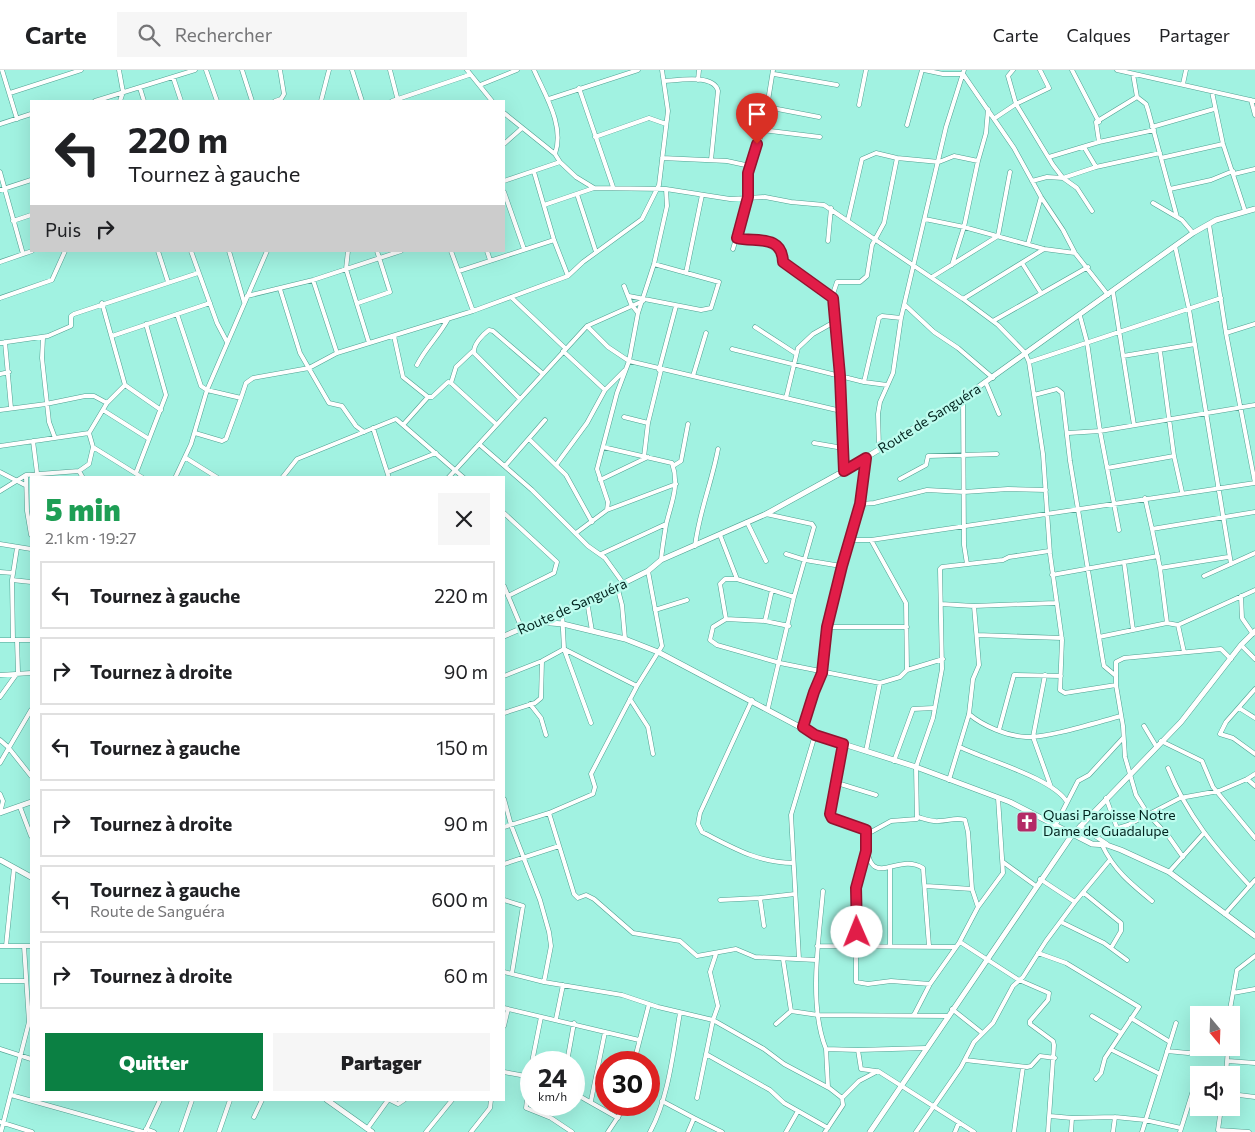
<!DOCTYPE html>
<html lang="fr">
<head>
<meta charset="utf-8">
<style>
	body { margin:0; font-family:Commissioner,sans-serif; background:#f6f6f6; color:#202124; height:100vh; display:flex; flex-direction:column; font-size:19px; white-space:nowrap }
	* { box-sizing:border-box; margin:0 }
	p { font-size:16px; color:#757577 }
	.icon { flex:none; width:28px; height:28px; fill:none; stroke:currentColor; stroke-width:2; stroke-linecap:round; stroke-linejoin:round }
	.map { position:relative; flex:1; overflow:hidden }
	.details { position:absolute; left:30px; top:406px; width:475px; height:625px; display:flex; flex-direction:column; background:#fff; border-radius:0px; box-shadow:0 5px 20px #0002 }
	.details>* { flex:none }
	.top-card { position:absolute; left:30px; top:30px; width:475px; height:152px; border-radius:0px; box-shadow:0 5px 20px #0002; background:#fff; color:#202124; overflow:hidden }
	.needle { width:32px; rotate:161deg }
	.fabs { position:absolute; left:1190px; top:936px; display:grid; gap:10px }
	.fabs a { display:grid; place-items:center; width:50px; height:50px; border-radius:0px; background:#fff; box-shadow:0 5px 20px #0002; font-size:25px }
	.speed { position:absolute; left:520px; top:981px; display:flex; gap:10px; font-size:25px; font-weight:700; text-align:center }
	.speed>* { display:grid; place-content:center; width:65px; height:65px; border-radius:50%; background:#fff; box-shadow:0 5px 20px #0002; line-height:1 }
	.speed small { font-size:12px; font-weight:400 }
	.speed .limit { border:8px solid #d22; background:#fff; color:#111 }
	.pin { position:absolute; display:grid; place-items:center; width:42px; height:42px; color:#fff; margin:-51px -21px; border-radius:50% 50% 50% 0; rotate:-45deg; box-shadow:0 0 5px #0007 }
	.pin .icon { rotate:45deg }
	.me { position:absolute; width:55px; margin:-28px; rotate:359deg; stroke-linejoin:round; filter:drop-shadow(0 0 4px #0008) }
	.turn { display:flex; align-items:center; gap:18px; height:105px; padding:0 15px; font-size:22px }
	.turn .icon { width:65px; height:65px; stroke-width:2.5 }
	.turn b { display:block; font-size:35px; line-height:42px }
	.then { display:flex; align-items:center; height:48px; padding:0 15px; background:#0003; gap:10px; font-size:19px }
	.round { display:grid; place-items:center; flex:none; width:52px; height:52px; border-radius:0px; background:#f6f6f6 }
	.summary { display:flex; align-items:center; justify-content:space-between; height:85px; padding:0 15px }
	h1 { font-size:30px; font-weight:800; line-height:38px; color:#1e9e55 }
	.button { display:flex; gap:10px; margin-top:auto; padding:10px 15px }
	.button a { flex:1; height:58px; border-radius:0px; background:#0b8043; color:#fff; font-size:20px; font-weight:800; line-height:58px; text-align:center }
	.button a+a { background:#f6f6f6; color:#202124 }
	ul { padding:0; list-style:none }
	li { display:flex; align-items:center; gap:15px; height:68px; margin:0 10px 8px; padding:0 5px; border:2px solid #e0e0e0; border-radius:0px }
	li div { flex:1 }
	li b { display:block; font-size:19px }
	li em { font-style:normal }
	header { display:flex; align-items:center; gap:30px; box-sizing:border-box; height:70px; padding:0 25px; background:#fff; border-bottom:1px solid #e0e0e0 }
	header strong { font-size:24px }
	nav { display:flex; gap:28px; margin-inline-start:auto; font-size:18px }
	.search { width:350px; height:45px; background:#f6f6f6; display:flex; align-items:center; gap:12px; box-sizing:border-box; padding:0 18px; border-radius:0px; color:#757577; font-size:19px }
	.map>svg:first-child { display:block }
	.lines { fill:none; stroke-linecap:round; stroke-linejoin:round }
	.street-casing { stroke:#50a091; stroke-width:5 }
	.secondary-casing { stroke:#50a091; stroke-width:6 }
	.street { stroke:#fff; stroke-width:4 }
	.secondary { stroke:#fff; stroke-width:5 }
	.route-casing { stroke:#92132f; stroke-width:12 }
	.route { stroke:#e11d48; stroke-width:9 }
	.labels { text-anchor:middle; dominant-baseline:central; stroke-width:4.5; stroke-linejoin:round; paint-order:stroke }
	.street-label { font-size:14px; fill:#01231e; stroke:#bdfcee }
	.poi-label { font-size:14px; fill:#01231e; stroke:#bdfcee; text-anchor:start }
</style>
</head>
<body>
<header>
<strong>Carte</strong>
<div class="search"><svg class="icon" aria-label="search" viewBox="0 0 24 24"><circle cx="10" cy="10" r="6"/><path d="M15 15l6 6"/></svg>Rechercher</div>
<nav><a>Carte</a><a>Calques</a><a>Partager</a></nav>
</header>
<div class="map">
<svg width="1255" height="1062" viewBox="0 0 1255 1062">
	<rect width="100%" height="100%" fill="#a1f2e1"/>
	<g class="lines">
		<!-- street casing -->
		<g class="street-casing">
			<path id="street" d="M2,0L17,49
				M119,0L123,22L120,31
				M206,0L217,31
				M242,0L252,31
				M352,0L362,31
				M390,0L398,31
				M467,0L492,31
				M534,0C545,25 565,56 555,84
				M773,0L767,37L819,47
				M924,0L943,4H963L1014,78L1041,127L1063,160L1075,183L1108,225
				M1013,0L1008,6L1016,34L1053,95L1063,108L1077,118L1092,141
				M1072,0L1099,52
				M1117,0L1255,31
				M774,4L837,15
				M1133,4L1137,27L1146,34L1148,40L1177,147
				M173,7L181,31
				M698,10L699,0
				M665,11C679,10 714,4 718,21L711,90
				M1183,14L1186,0
				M480,15L517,0
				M140,18L144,31
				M579,18L613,117
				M1212,22L1223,74L1245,141
				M10,23L81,0
				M549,29L638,0
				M1251,30L1255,45
				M95,31L195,0
				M275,31L281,29L284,24L280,0
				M321,31L329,0
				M392,31L469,5
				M859,35L866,0
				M504,43L555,84L560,92L576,107L594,118L666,119L730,129L765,127L791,132L824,135L963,229L998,255L1025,283L1029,292L1043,384L1050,484L1062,570L1060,620L1065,623L1116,615
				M995,48L1016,34L1049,18L1040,0
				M0,54L31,44
				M907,55L922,0
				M1152,57L1214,39
				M762,60L820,67
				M595,67L649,48L666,54
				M1099,72L1096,52L1137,27
				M504,74L522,58
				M1084,77L1096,97
				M1049,87L1099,72L1154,60
				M662,88L727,91L750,96
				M1161,88L1223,74
				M0,102L23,184
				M534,102L554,170L568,206
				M1234,104L1255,99
				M504,111L560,92
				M1032,111L1047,107L1063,108L1096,97L1160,83
				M1170,119L1211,110L1233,101
				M0,120L31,110
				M504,122L524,179
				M577,124L596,182
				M1153,133L1182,150L1193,163
				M544,135L594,118
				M925,149L964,157L1044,179L1075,183
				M848,150L862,89L876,83L897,88L939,92L954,86L978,91L986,63L988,39
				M13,151L31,145
				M1209,154L1226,263L1255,413
				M737,168C754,173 782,163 783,192L833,228
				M828,171L831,138
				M1028,174L1041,127
				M1175,176L1189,239L1231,494
				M733,179L748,127V103L765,54L767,37L752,33
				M158,181L168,212
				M191,181L217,253L227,272
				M229,181L244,232
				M348,181L346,199L369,273
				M451,181L473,241
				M487,181L490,190
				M0,192L32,181
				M1022,193L1041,223
				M952,195L964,157L978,91
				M459,201L554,170
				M686,203L702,125
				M932,207L998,166L1010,102
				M313,210L337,283
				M624,216L631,234L638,243
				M280,219L300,283L329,333L342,336L356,356L364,362
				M1113,222L1134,355
				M247,226L313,210L401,181
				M629,226L701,240L711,238L719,212L654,194
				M511,227L565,278
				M0,228L52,210L65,181
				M963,229L1044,179
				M102,233L125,315L107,333L89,363L93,377L143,408
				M358,233L390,222L377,181
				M905,235L934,262L958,278L993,308
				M177,244L201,316L207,320L241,328L246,313L253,308L309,298L337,283L473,241L568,206L583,192L642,149L659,115L668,41L662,0
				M1080,246L1087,272L1100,361L1119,460
				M993,251L1088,197
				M587,256L608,277L629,291L841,341
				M755,257L795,283
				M1226,263L1255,254
				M112,266L210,233
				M394,266L403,307L428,327H432L448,312L451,313L496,354
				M43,268L42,288L49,352L55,368
				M5,272L11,338
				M0,273L48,266L71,256V246L74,244L198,203
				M732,279L864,312L887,315
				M563,281L605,320
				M1160,281L1174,386L1182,422
				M1123,286L1195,274
				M1029,292L1221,228
				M417,295C426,277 439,266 448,249
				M659,300L676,236
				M0,304L9,302
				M693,306L706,263
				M864,312L879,248L882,246L901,248
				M451,313L456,297L473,281
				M986,313L999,344
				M125,315L161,340
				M1034,325L1057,319L1062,323L1070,391L1103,591L1104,596L1116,606
				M786,328L798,278L813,264L836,251
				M963,328L964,475L967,494
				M520,329L474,283C473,275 482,265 489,260L493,261L542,303
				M0,340L46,334L85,326H94L107,333
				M103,340L149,369
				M624,347L648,353
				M403,355L428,327
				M373,358L389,408
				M195,363L222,371L226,369L241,328
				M1068,363L1100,361L1255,335
				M529,369L566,405L592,452
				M33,371L37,403
				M814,373L843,378
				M479,374L532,420L588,476L605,488L623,513
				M0,376L89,363
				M603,377L672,393C680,416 671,433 666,455C664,467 662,479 661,490
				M879,378L878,344L880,332L893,303L901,248L946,57L964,0
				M644,387L648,353L661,300
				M186,388L218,408
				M556,395L587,353L605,320L625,300
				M505,396L545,350
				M673,396L681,391L688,354
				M1107,398L1174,386
				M79,401L83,408
				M844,401L841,306L833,224L837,212H860L867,206L872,175L884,153L897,88
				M0,402L25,415
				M388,402L436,383
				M136,403L166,325L146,254
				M26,405L27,441L31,465
				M175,408L191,374L207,320L267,181
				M282,408L297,389L396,349L464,408
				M448,408L587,256L643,231
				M900,409L926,395L928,386L997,384
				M600,410L648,387
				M0,421L26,405L79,401L89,394L93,377
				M1145,428L1152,459L1255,442
				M861,434L874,433L927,420L964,422L1008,419L1046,420
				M607,440L608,432L597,399L617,323L629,291L638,243L654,194L667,136L666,119
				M504,443L557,492L554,503L508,526
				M766,444L812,454L814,457L794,527L768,638
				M747,452L766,491
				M1152,459L1160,498
				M576,463L607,440L676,414
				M720,465L737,509
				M871,470C999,451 1127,432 1255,413
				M0,474L31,479
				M695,476C699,442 712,412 718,379
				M601,484L666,454
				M786,484L805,490L841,496
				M1124,492L1133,560
				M0,502L13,503
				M1052,505L1158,486
				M1204,506L1255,483
				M12,510L31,512
				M504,516L522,559
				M617,516L622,535L625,569
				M1241,526L1242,548L1253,564
				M794,527L737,509H725L720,514L726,549L713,557L710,570L717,575L780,593L880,613L900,607L907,600L906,533L871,470H851
				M587,531L592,561
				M941,534L974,536L1055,533
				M655,540L687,530
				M562,541L564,579L591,653
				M726,549L765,551L789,556
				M765,551L772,520
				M1167,553L1160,498L1228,487
				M1178,555L1184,582
				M827,557H907
				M977,565L1062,568
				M1099,567L1167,553L1178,555L1255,520
				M0,570H31
				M13,570L12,510L17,478
				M1241,575L1255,589
				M907,600L943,589
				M0,605L31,603
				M1045,605L1033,667L1051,717
				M504,606L542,591L564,579L637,616
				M1255,619L1226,652L1220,664L1233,668L1255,684
				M0,627L18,602L17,570
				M630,629L648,657L653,684
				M752,630L700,743L698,754L702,762C734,778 756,792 793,793
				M530,634L541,648L546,665
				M1239,638L1255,648
				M504,643L535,633L541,628L542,591
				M969,644C983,656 1007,666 1026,667C1048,668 1098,652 1121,646
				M1144,656L1156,676
				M803,657L814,622L822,603L827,557L841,496L861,434L866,388
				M999,660L1014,605L1061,606
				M0,670L8,677L31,706
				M1161,671L1202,691L1213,717L1255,768
				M843,675L829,740L832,747L871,762L891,751L917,749L916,697L933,648L942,599L940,499L942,497L1003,490L1009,487L1049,481
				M960,677C986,690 1053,708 1067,732
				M866,681L880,613
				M894,691L913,639L933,638
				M0,693L31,640
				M1168,698C1188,747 1215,778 1250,816
				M1247,709L1255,704
				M949,710L969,644L973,609L979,595L974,536
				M834,712L876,725
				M0,724L3,731L0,743
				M1106,728L1117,758
				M504,729L511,755L540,830L549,862L551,876L544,912
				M20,737L31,766
				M549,743L574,824L578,828L586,825L594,829L633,863L680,871L697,886L736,879L755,887L816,890
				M1055,756L1078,711L1089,705L1123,668
				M1080,756L1107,774
				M504,757L549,743L593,724L595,717L591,704L637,616L662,576L648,501
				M866,760C866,829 895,780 923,798L929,876
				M1095,765L1128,755L1180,728L1219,721L1247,709L1255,716
				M1102,775C1114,800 1130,813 1152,831
				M866,781L856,818V912L868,914L891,911L930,914
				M1183,787L1169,767L1148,744L1136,725L1125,687L1123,656L1116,615V592L1124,588L1221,579L1231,589
				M1003,792L1036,816
				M504,794L559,776
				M890,797V876
				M1169,802L1204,763
				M926,816L972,819
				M823,821C819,869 808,934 826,979L858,980L861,999L876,1001
				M1084,823L1121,853V861L1111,878
				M760,828L795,824
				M504,830L523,836L512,903
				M720,830L760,828L764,856
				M1075,832L1109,791
				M978,837L1003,803L998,728
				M1225,844L1255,810
				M1061,852L1104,873L1127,890
				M960,872L1019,910L1049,923L1048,930L1030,951V954L1053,971L1054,975L1048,1062
				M0,876H31
				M6,876L14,798
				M817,876L956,877
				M1038,883L1066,893L1139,937L1105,988L1101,1003L1096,1009
				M783,889L791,941
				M799,889L791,745L815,665
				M504,902L544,912L622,925L658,937L713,950L764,979L784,994L829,1018
				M0,911H26
				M1233,923L1255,919
				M504,938L639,970
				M952,939L981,962
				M914,945L930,914L959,873L978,837L972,819L968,762L965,750C955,747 949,751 939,751C932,752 925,749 918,747
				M1229,945L1237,900L1255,886
				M1092,946L1121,963
				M1131,948L1170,972
				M556,949L563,915
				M776,954L791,941L818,945L948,946
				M504,956L508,939
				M1199,962V969
				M0,979L31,989
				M826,979L828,1017L842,1028L859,1011L878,1001L974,1062
				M858,980L926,978
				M1112,980L1160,1004
				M1167,981L1188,983L1198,981L1199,976
				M706,984L770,1020L784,1033L828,1058
				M965,990L1027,997L1031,996L1040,986L1055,988
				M1228,991L1255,993
				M532,992L541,947
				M567,992L574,953
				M634,992L649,934
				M531,996L526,1038L551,1048L572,1062
				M504,1002L531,1007
				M1226,1005L1228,978
				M574,1023L618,1048
				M1231,1024L1255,1027
				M11,1025L143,1062
				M697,1028L713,950L718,936L710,902L716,884
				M390,1030L398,1034L404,1030
				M591,1031L605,962
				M662,1031L694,1048L688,1062
				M1050,1046L1072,1048L1115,1047L1145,1050L1181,1058
				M254,1047L262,1030
				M694,1048L722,1062
				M0,1052L32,1062
				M146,1059L154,1062
				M367,1059L388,1030
				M1218,1060L1249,1062
				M1218,1060L1221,1038
				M1,1062L29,952L24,876
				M145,1062L160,1030
				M181,1062L192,1030
				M219,1062L230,1030
				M426,1062L452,1030
				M471,1062L490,1038L491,1030
				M608,1062L626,1035
				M650,1062C669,1027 673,982 680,943
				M786,1062L798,1041
				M825,1062L843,1035L842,1028
				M916,1062L961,997L974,972L993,953L1013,916L1023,907L1046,871L1075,832L1040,809
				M955,1062L959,1052
				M1014,1062L1023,997
				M1071,1062L1072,1048
				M1113,1062L1115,1047
				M1142,1062L1176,953
				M1180,1062L1199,1001"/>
		</g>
		<!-- secondary casing -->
		<g class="secondary-casing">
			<path id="secondary" d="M539,552L563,554L625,569L658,582L815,665L916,697L1010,732L1092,774L1107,775L1121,780L1169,802L1255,866
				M504,566L598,526L648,501L661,490L766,444L844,401L963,328L1193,163L1216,150L1255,139
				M0,743L31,732
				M0,790L31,807
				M327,1030L372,1062
				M870,1062L1072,765L1181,652L1241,575L1255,561"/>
		</g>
		<!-- street -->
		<use href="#street" class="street"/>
		<!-- secondary -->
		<use href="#secondary" class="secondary"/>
	</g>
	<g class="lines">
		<!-- route casing -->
		<g class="route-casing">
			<path id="route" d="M757,74L748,103V127L737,168C754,173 782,163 783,192L833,228L840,306L844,401L866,388L860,434L842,496L827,557L822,603L814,622L803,657L815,665L843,674L830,744L832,748L866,760V781L856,818L857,862"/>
		</g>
		<!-- route -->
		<use href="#route" class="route"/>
	</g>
	<!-- icons -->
	<defs>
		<g id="church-square" transform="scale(1.125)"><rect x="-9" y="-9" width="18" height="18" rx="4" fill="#b42a67" stroke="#bdfcee"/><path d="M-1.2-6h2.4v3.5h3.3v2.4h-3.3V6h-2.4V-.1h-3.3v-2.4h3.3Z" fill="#fff"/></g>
	</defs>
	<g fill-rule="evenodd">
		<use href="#church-square" x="1027" y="752"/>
	</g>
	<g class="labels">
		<!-- street labels -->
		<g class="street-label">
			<text transform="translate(929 348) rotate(-32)">Route de Sanguéra</text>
			<text transform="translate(572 536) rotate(-24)">Route de Sanguéra</text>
		</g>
		<!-- poi labels -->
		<g class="poi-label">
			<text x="1043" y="744">Quasi Paroisse Notre<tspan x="1043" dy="16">Dame de Guadalupe</tspan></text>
		</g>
	</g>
</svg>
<div class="fabs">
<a><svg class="needle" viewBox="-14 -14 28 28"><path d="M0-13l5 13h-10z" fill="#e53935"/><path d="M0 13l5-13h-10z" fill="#757577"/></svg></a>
<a><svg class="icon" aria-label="sound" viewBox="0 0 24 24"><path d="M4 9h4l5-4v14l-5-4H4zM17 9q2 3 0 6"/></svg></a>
</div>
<div class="speed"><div>24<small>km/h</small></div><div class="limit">30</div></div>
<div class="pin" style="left:757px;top:74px;background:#d93025"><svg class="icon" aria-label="arrive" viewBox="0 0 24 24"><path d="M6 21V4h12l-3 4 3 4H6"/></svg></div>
<svg class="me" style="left:857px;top:862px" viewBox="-20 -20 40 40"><circle r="19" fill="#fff"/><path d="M0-13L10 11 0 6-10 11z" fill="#e11d48"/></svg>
<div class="top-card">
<div class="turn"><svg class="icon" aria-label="left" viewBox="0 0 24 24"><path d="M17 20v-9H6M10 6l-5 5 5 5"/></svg><div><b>220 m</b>Tournez à gauche</div></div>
<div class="then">Puis<svg class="icon" aria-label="right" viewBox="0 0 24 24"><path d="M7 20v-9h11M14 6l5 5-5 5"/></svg></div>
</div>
<section class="details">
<div class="summary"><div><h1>5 min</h1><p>2.1 km · 19:27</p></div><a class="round"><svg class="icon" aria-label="close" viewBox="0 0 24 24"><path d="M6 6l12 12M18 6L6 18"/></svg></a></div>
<ul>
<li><svg class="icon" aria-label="left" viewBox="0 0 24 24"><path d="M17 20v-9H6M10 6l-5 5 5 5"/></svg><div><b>Tournez à gauche</b></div><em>220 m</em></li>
<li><svg class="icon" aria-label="right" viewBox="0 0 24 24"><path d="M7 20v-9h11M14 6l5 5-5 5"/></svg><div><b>Tournez à droite</b></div><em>90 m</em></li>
<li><svg class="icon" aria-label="left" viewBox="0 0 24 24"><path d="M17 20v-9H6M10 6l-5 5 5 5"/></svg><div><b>Tournez à gauche</b></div><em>150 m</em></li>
<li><svg class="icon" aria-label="right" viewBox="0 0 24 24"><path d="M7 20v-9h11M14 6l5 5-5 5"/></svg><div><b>Tournez à droite</b></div><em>90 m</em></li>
<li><svg class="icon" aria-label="left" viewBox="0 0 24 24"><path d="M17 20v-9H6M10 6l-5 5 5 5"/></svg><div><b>Tournez à gauche</b><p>Route de Sanguéra</p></div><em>600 m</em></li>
<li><svg class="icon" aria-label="right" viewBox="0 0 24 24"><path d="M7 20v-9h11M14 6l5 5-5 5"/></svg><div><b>Tournez à droite</b></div><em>60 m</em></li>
</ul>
<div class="button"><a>Quitter</a><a>Partager</a></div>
</section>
</div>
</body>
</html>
